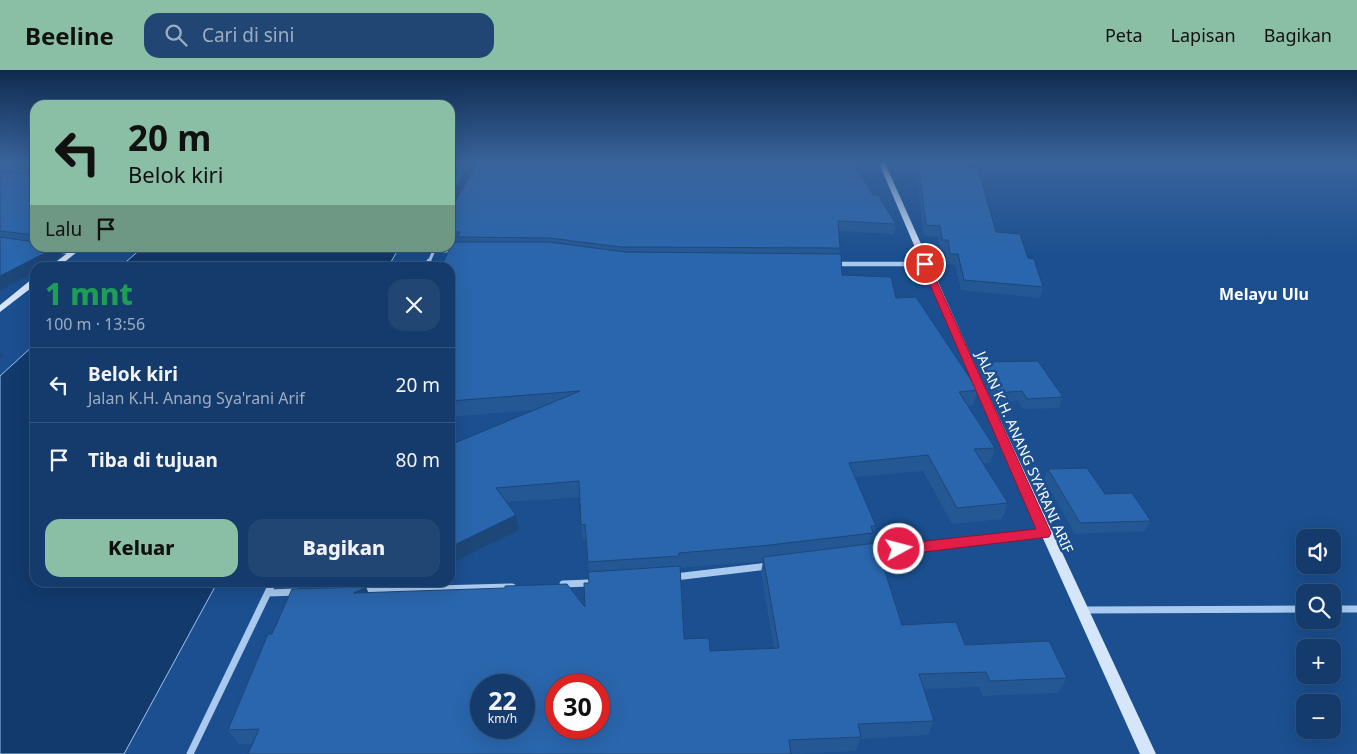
<!DOCTYPE html>
<html lang="id">
<head>
<meta charset="utf-8">
<style>
	body { margin:0; font-family:"Noto Sans",sans-serif; background:#214673; color:#f1f3f6; height:100vh; display:flex; flex-direction:column; font-size:19px; white-space:nowrap }
	* { box-sizing:border-box; margin:0 }
	p { font-size:16px; color:#9dadc1 }
	.icon { flex:none; width:28px; height:28px; fill:none; stroke:currentColor; stroke-width:2; stroke-linecap:round; stroke-linejoin:round }
	.map { position:relative; flex:1; overflow:hidden }
	.details { position:absolute; left:30px; top:192px; width:425px; height:325px; display:flex; flex-direction:column; background:#143b6b; border-radius:15px; box-shadow:0 5px 20px #0002,0 0 0 1px #33557e }
	.details>* { flex:none }
	.banner { position:absolute; left:30px; top:30px; width:425px; height:152px; border-radius:15px; box-shadow:0 5px 20px #0002,0 0 0 1px #33557e; background:#8abfa5; color:#111; overflow:hidden }
	.tools { position:absolute; left:1296px; top:459px; display:grid; gap:10px }
	.tools a { display:grid; place-items:center; width:45px; height:45px; border-radius:10px; background:#143b6b; box-shadow:0 5px 20px #0002,0 0 0 1px #33557e; font-size:25px }
	.speed { position:absolute; left:470px; top:604px; display:flex; gap:10px; font-size:25px; font-weight:700; text-align:center }
	.speed>* { display:grid; place-content:center; width:65px; height:65px; border-radius:50%; background:#143b6b; box-shadow:0 5px 20px #0002,0 0 0 1px #33557e; line-height:1 }
	.speed small { font-size:12px; font-weight:400 }
	.speed .limit { border:8px solid #d22; background:#fff; color:#111 }
	.pin { position:absolute; display:grid; place-items:center; width:42px; height:42px; color:#fff; margin:-21px; border:2px solid #fff; border-radius:50%; box-shadow:0 1px 5px #0007 }
	.me { position:absolute; width:55px; margin:-28px; rotate:83deg; stroke-linejoin:round; filter:drop-shadow(0 0 4px #0008) }
	.turn { display:flex; align-items:center; gap:18px; height:105px; padding:0 15px; font-size:22px }
	.turn .icon { width:65px; height:65px; stroke-width:2.5 }
	.turn b { display:block; font-size:35px; line-height:42px }
	.then { display:flex; align-items:center; height:48px; padding:0 15px; background:#0003; gap:10px; font-size:19px }
	.round { display:grid; place-items:center; flex:none; width:52px; height:52px; border-radius:15px; background:#214673 }
	.summary { display:flex; align-items:center; justify-content:space-between; height:85px; padding:0 15px }
	h1 { font-size:30px; font-weight:800; line-height:38px; color:#1e9e55 }
	.primary-button { display:flex; gap:10px; margin-top:auto; padding:10px 15px }
	.primary-button a { flex:1; height:58px; border-radius:15px; background:#8abfa5; color:#111; font-size:20px; font-weight:800; line-height:58px; text-align:center }
	.primary-button a+a { background:#214673; color:#f1f3f6 }
	ul { padding:0; list-style:none }
	li { display:flex; align-items:center; gap:15px; height:75px; padding:0 15px; border-top:1px solid #33557e }
	li div { flex:1 }
	li b { display:block; font-size:19px }
	li em { font-style:normal }
	header { display:flex; align-items:center; gap:30px; box-sizing:border-box; height:70px; padding:0 25px; background:#8abfa5; color:#111 }
	header strong { font-size:24px }
	nav { display:flex; gap:28px; margin-inline-start:auto; font-size:18px }
	.search { width:350px; height:45px; background:#214673; display:flex; align-items:center; gap:12px; box-sizing:border-box; padding:0 18px; border-radius:15px; color:#9dadc1; font-size:19px }
	.map>svg:first-child { display:block }
	.water { fill:#123a6d; stroke:#9cc4f0 }
	.lines { fill:none; stroke-linecap:round; stroke-linejoin:round }
	.street-far3 { stroke:#a9c9ee; stroke-width:3 }
	.street-far2 { stroke:#a9c9ee; stroke-width:4.5 }
	.street-far1 { stroke:#a9c9ee; stroke-width:5.5 }
	.street { stroke:#a9c9ee; stroke-width:7 }
	.secondary { fill:#d6e6fa; fill-rule:evenodd }
	.wall { fill:#245895; fill-rule:evenodd }
	.shaded-wall { fill:#1d4779 }
	.building { fill:#2a66ad; stroke:#1d4779; fill-rule:evenodd }
	.route { fill:#e11d48; stroke:#92132f }
	.labels { text-anchor:middle; dominant-baseline:central; stroke-width:5; stroke-linejoin:round; paint-order:stroke }
	.street-label { font-size:14px; fill:#fff; stroke:#1b4f8f }
	.quarter-label { font-size:16px; font-weight:bold; fill:#fff; stroke:#1b4f8f }
</style>
</head>
<body>
<header>
<strong>Beeline</strong>
<div class="search"><svg class="icon" aria-label="search" viewBox="0 0 24 24"><circle cx="10" cy="10" r="6"/><path d="M15 15l6 6"/></svg>Cari di sini</div>
<nav><a>Peta</a><a>Lapisan</a><a>Bagikan</a></nav>
</header>
<div class="map">
<svg width="1357" height="684" viewBox="0 0 1357 684">
	<rect width="100%" height="100%" fill="#1b4f8f"/>
	<!-- water -->
	<path class="water" d="M142,178H399L388,197H120Z
		M35,274V512L217,513L124,684H0V306Z"/>
	<g class="lines">
		<!-- street-far3 -->
		<path class="street-far3" d="M52,180L71,183
			M434,181H453
			M429,192L435,178"/>
		<!-- street-far2 -->
		<path class="street-far2" d="M836,194H925
			M426,198L429,191"/>
		<!-- street-far1 -->
		<path class="street-far1" d="M885,481L1045,463"/>
		<!-- street -->
		<path class="street" d="M874,482L896,480
			M675,507L768,496
			M563,514L589,513
			M361,521L512,517
			M268,523L297,522
			M1332,539H1357
			M1082,540L1305,539
			M190,684L273,512"/>
		<!-- secondary -->
		<path class="secondary" d="M878,91H884L984,315L1156,684H1140L974,315Z
			M74,178H82L57,198H48Z
			M32,209H35V215L0,242V235Z"/>
	</g>
	<!-- wall -->
	<path class="wall" d="M0,91H35V178H72L69,179L57,178L62,185L50,194L35,198V202L0,221Z
		M450,91L478,92L469,107L873,125L896,154L894,164L839,161L840,178L839,184L842,205L896,228L978,320L973,335L968,336L995,378L990,393H983L1008,433L1002,449L952,454L923,401L855,407L876,456L872,471H871L870,474L902,555L1067,608L1057,623L983,626L979,617L924,619L934,651L928,665L860,669L856,681L792,684H248L253,674H239L228,660L272,564L366,517L368,522L585,537L589,513V502L586,470H583L581,455L580,427L507,432L519,460L450,494V375L536,340L450,347V198L453,172H450ZM763,491L761,502L774,579L710,581L684,569L680,498Z
		M916,91H967L968,97L996,162L1028,188L1043,217L1040,228L961,220L955,195L947,194L945,181L940,180L938,167L924,166L915,94Z
		M983,292L1063,327L1059,338L1023,339L1018,331L995,333L980,302Z
		M1048,399L1105,424L1151,451L1144,461L1075,464L1044,409Z"/>
	<!-- shaded-wall -->
	<path class="shaded-wall" d="M471,91H477L478,92L450,142V128Z
		M52,178H57L62,185L50,194L44,198H35V202L0,221V206Z
		M0,282L3,286L0,288Z
		M516,445L519,460L450,494V477Z
		M366,517L372,533L354,523Z"/>
	<!-- building -->
	<path class="building" d="M0,91H35V165L0,161V102L29,105L33,102L30,98L0,96Z
		M450,91H471L450,128Z
		M479,91H853L873,125H878L896,154L838,151L840,178L620,177L550,168L457,167L460,162H450V159L454,152H450V140Z
		M918,91H967L968,97L978,98L996,162L1020,164L1028,188L1034,189L1043,217L964,210L958,184H950L948,170H942L940,156L926,155Z
		M0,167L35,172V178H52L43,184L0,206Z
		M453,172H549L625,182L841,184L842,205L891,207L896,228L916,227L978,320L959,322L995,378L974,379L1008,433L957,438L928,385L849,393L876,456H871L873,463L761,476L679,483V486L588,492L585,454L581,455L579,411L496,418L516,445L450,477V375L580,321L450,331V198H440Z
		M1038,291L1063,327L1027,329L1022,321L998,323L983,292Z
		M1087,398L1105,424L1132,423L1151,451L1080,453L1048,399Z
		M876,473L902,555L956,552L965,575L1049,571L1067,608L990,611L986,602L919,604L934,651L858,654L861,667L789,670L791,684H248L259,659L228,660L268,564H272L292,519L366,517L354,523L505,518V516L567,514L585,537L584,513H589L588,502L680,496L684,569L709,568L710,581L779,578L763,487ZM481,615H524V658H481ZM556,615H599V658H556Z"/>
	<!-- sky -->
	<linearGradient id="sky" x2="0" y2="1"><stop stop-color="#0f2b4f"/><stop offset="0.49" stop-color="#39639b"/><stop offset="1" stop-color="#39639b" stop-opacity="0"/></linearGradient>
	<rect width="1357" height="187" fill="url(#sky)"/>
	<!-- route -->
	<path class="route" d="M922,193L929,194L1051,463L1049,467L899,485L894,483L892,479L894,475L899,474L1036,459L921,194Z"/>
	<g class="labels">
		<!-- street labels -->
		<g class="street-label">
			<text transform="translate(1025 382) rotate(66)">JALAN K.H. ANANG SYA'RANI ARIF</text>
		</g>
		<!-- quarter labels -->
		<g class="quarter-label">
			<text x="1264" y="224">Melayu Ulu</text>
		</g>
	</g>
</svg>
<div class="tools">
<a><svg class="icon" aria-label="sound" viewBox="0 0 24 24"><path d="M4 9h4l5-4v14l-5-4H4zM17 9q2 3 0 6"/></svg></a>
<a><svg class="icon" aria-label="search" viewBox="0 0 24 24"><circle cx="10" cy="10" r="6"/><path d="M15 15l6 6"/></svg></a>
<a>+</a>
<a>−</a>
</div>
<div class="speed"><div>22<small>km/h</small></div><div class="limit">30</div></div>
<div class="pin" style="left:925px;top:194px;background:#d93025"><svg class="icon" aria-label="arrive" viewBox="0 0 24 24"><path d="M6 21V4h12l-3 4 3 4H6"/></svg></div>
<svg class="me" style="left:899px;top:479px" viewBox="-20 -20 40 40"><circle r="17" fill="#e11d48" stroke="#fff" stroke-width="3"/><path d="M0-11L8 9 0 5-8 9z" fill="#fff"/></svg>
<div class="banner">
<div class="turn"><svg class="icon" aria-label="left" viewBox="0 0 24 24"><path d="M17 20v-9H6M10 6l-5 5 5 5"/></svg><div><b>20 m</b>Belok kiri</div></div>
<div class="then">Lalu<svg class="icon" aria-label="arrive" viewBox="0 0 24 24"><path d="M6 21V4h12l-3 4 3 4H6"/></svg></div>
</div>
<section class="details">
<div class="summary"><div><h1>1 mnt</h1><p>100 m · 13:56</p></div><a class="round"><svg class="icon" aria-label="close" viewBox="0 0 24 24"><path d="M6 6l12 12M18 6L6 18"/></svg></a></div>
<ul>
<li><svg class="icon" aria-label="left" viewBox="0 0 24 24"><path d="M17 20v-9H6M10 6l-5 5 5 5"/></svg><div><b>Belok kiri</b><p>Jalan K.H. Anang Sya'rani Arif</p></div><em>20 m</em></li>
<li><svg class="icon" aria-label="arrive" viewBox="0 0 24 24"><path d="M6 21V4h12l-3 4 3 4H6"/></svg><div><b>Tiba di tujuan</b></div><em>80 m</em></li>
</ul>
<div class="primary-button"><a>Keluar</a><a>Bagikan</a></div>
</section>
</div>
</body>
</html>
